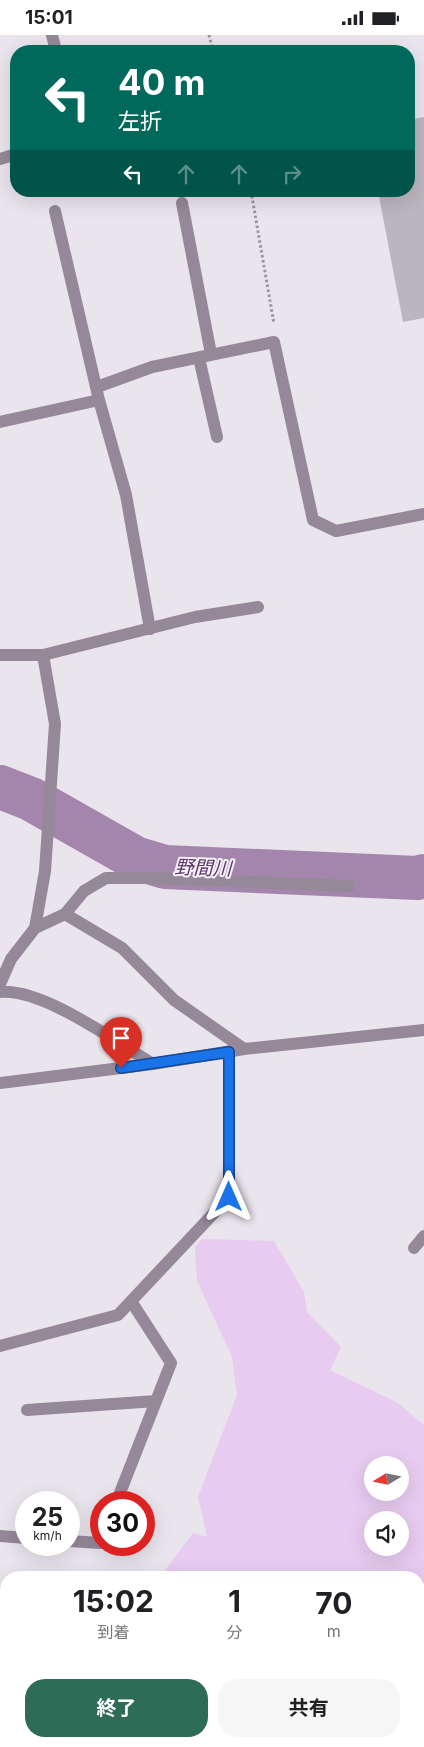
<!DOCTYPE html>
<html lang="ja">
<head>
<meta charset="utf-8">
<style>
	body { margin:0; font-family:Inter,"Noto Sans JP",sans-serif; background:#f6f6f6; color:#202124; height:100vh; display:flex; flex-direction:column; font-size:19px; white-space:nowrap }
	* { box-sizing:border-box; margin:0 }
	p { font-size:16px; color:#757577 }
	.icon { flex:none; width:28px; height:28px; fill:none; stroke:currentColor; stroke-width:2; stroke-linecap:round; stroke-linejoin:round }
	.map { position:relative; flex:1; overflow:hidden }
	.drawer { position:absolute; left:0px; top:1536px; width:425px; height:176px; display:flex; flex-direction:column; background:#fff; border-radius:20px 20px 0 0; box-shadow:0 5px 20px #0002 }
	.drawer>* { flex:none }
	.top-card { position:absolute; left:10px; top:10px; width:405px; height:152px; border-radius:20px; box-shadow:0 5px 20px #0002; background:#00695c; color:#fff; overflow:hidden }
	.needle { width:32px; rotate:260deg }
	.fabs { position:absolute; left:364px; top:1421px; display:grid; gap:10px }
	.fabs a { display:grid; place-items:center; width:45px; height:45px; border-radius:50%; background:#fff; box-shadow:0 5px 20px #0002; font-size:25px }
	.speed { position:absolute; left:15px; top:1456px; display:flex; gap:10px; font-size:25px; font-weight:700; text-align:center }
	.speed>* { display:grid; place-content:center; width:65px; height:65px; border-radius:50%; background:#fff; box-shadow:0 5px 20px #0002; line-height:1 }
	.speed small { font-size:12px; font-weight:400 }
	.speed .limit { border:8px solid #d22; background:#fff; color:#111 }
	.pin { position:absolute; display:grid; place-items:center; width:42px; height:42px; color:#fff; margin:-51px -21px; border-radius:50% 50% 50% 0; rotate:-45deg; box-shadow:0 0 5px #0007 }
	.pin .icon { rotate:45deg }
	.me { position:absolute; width:55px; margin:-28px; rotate:0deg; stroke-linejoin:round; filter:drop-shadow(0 0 4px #0008) }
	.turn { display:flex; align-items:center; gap:18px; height:105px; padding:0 25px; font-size:22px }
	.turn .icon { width:65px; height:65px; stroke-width:2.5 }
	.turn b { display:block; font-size:35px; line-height:42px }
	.lanes { display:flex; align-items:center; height:48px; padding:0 25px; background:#0003; justify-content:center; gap:25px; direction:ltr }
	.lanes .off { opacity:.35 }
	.eta { display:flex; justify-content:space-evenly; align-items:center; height:85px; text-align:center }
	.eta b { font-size:30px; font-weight:700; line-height:35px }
	.action { display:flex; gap:10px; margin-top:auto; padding:10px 25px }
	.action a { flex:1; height:58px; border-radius:20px; background:#2f6c57; color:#fff; font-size:20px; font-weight:700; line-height:58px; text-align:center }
	.action a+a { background:#f6f6f6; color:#202124 }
	.status { display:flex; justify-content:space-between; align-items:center; height:35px; padding:0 25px; background:#fff; direction:ltr }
	.status svg { height:14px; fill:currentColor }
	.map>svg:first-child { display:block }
	.green { fill:#e7cbf0; fill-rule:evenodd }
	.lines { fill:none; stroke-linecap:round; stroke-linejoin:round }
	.river { stroke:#a486ad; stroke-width:44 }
	.building { fill:#bbb6bd }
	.path { stroke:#99959b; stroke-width:3; stroke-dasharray:2.5 2.5; stroke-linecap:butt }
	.minor { stroke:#958899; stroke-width:12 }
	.route-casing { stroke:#114b97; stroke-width:12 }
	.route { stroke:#1a73e8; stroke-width:9 }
	.labels { text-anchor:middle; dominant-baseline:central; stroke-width:4; stroke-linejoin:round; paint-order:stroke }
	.water-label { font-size:19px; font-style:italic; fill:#5d3569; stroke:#f7f1f9 }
</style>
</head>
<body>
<div class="status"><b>15:01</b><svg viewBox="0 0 49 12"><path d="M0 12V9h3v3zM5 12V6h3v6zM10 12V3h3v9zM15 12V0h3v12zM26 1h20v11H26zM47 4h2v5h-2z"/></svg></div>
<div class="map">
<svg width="424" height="1712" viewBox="0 0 424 1712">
	<rect width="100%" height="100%" fill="#eae4ec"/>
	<!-- green -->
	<path class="green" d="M202,1204L274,1206L304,1257L307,1277L341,1312L330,1335L398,1368L424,1390V1573L419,1570V1542H355L338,1538L352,1542H160L193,1498L207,1502L198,1462L237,1360L232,1322L197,1246L195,1212ZM372,1430H400V1458H372ZM372,1485H400V1512H372Z
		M0,1563L6,1565V1706H419V1580L424,1584V1712H0Z"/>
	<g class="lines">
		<!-- river -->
		<path class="river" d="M0,752L31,764L135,823L165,832L417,843L424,841"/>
	</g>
	<!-- building -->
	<path class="building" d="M424,82V283L403,287L378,156H409V85Z"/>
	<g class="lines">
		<!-- path -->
		<path class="path" d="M209,0L213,16
			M251,156L274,289"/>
		<!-- minor -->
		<path class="minor" d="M52,0L56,16
			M0,124L16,119
			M182,168L211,319
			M55,176L99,365L126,460L150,594
			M199,323L217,402
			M97,352L152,332L274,307L313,485L336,496L424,479
			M0,387L99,365
			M0,620H43L195,582L258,572
			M65,879L122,913L174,965L244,1014
			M35,893L65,879L84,856L106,843H151L349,851
			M0,949L11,924L35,893L45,836L55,689L43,620
			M0,957C43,953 116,1007 153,1029
			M0,1048L153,1029L244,1014L424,995
			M414,1213L424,1201
			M0,1311L118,1280L229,1162V1017
			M27,1375L156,1366
			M116,1468L171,1328L131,1266
			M0,1501L26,1503
			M69,1506L100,1508L101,1504"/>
	</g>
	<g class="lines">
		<!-- route casing -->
		<g class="route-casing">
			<path id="route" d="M121,1033L229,1017V1162"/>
		</g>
		<!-- route -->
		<use href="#route" class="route"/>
	</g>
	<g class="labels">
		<!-- water labels -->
		<g class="water-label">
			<text transform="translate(203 833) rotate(2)">野間川</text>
		</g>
	</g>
</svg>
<div class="fabs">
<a><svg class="needle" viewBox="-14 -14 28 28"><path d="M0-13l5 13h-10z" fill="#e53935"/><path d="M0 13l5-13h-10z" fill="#757577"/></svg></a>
<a><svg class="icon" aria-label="sound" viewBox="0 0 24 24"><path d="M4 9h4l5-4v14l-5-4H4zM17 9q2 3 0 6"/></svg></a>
</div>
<div class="speed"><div>25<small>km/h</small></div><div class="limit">30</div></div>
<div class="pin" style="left:121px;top:1033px;background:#d93025"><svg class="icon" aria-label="arrive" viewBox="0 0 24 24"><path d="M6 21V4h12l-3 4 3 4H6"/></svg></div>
<svg class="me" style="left:229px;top:1162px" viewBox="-20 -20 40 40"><path d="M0-17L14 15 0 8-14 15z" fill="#1a73e8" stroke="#fff" stroke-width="4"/></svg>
<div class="top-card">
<div class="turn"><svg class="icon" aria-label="left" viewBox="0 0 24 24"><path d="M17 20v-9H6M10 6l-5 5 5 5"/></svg><div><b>40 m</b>左折</div></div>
<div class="lanes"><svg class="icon" aria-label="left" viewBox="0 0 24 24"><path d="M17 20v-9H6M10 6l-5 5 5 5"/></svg><svg class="icon off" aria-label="ahead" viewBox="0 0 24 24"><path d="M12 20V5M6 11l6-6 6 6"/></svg><svg class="icon off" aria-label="ahead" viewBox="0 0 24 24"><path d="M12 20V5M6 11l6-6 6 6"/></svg><svg class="icon off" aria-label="right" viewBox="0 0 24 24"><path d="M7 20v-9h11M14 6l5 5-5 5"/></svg></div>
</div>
<section class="drawer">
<div class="eta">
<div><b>15:02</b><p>到着</p></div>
<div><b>1</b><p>分</p></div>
<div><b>70</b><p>m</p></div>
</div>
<div class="action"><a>終了</a><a>共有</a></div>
</section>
</div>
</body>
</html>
